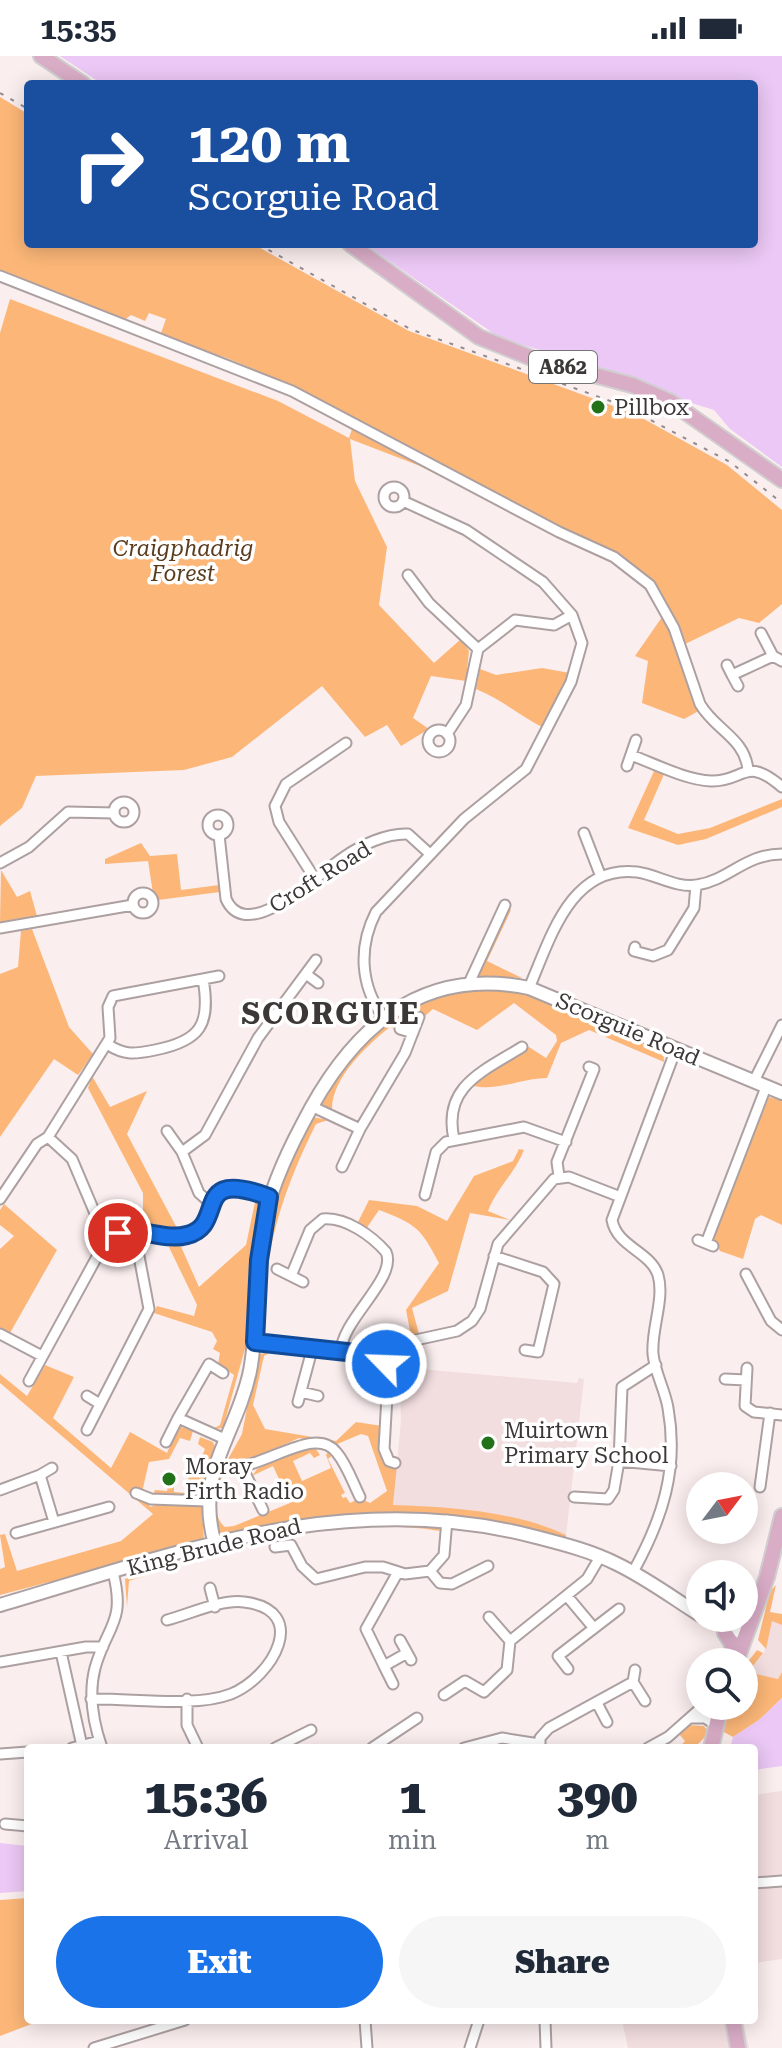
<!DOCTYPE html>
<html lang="en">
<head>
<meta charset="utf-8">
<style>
	body { margin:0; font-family:"Roboto Serif",serif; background:#f6f6f7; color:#1f2937; height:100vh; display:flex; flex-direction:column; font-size:30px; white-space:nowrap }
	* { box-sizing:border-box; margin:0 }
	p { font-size:26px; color:#747a83 }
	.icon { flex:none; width:44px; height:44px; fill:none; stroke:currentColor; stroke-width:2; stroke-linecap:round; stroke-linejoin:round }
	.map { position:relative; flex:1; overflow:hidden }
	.side { position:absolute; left:24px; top:1688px; width:734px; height:280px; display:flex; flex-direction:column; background:#fff; border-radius:8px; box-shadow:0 4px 20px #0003 }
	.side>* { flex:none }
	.top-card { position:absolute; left:24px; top:24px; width:734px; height:168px; border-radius:8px; box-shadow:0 4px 20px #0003; background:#1a4fa0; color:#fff; overflow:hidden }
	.needle { width:52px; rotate:58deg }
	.buttons { position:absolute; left:686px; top:1416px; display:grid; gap:16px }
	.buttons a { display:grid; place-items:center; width:72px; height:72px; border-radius:50%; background:#fff; box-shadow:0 4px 20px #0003; font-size:40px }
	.pin { position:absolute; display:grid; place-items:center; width:68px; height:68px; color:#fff; margin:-34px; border:4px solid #fff; border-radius:50%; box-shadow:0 2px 8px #0007 }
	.me { position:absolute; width:88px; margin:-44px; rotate:294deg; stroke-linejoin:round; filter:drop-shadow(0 0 6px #0008) }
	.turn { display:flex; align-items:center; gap:28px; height:168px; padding:0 32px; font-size:36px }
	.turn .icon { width:104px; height:104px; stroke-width:2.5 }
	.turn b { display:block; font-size:56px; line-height:68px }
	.eta { display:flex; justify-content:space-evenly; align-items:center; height:136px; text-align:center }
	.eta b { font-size:48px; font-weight:800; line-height:56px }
	.button { display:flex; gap:16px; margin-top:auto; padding:16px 32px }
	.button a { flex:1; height:92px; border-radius:48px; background:#1a73e8; color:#fff; font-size:32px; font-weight:800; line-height:92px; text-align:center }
	.button a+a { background:#f6f6f7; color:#1f2937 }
	.status { display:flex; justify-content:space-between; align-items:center; height:56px; padding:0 40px; background:#fff; direction:ltr }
	.status svg { height:22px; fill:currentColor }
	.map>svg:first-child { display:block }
	.built { fill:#f2dddf }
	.green { fill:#fcb778 }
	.water { fill:#ebc8f5 }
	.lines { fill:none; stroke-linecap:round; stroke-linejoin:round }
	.street-casing { stroke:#ada0a1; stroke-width:13 }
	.secondary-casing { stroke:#ada0a1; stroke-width:16 }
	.primary-casing { stroke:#d0cfcf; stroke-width:18 }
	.street { stroke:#fff; stroke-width:9 }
	.secondary { stroke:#fff; stroke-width:12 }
	.primary { stroke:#daadc7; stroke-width:14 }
	.rail { stroke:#938b8b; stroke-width:2; stroke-dasharray:4 8; stroke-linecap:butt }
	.route-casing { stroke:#114b97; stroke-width:20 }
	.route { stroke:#1a73e8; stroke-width:14 }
	.poi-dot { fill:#237219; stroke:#fff; stroke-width:3 }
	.labels { text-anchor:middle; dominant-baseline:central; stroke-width:7; stroke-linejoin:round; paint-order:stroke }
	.shield { fill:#fff; stroke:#777474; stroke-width:2 }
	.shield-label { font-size:20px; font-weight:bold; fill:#3d3838 }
	.poi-label { font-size:22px; fill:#3d3838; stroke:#fff; text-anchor:start }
	.park-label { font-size:22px; font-style:italic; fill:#5a3c1f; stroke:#fff }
	.street-label { font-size:22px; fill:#3d3838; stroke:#fff }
	.district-label { font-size:30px; font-weight:bold; letter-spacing:2px; fill:#3d3838; stroke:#fff }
</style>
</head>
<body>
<div class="status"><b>15:35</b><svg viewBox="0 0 49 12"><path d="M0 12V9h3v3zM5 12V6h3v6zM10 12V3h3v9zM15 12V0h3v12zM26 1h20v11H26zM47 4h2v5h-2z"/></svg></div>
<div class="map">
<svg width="782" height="1992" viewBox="0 0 782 1992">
	<rect width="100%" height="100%" fill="#fbeeef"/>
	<!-- built -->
	<path class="built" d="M409,1312L577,1327L579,1322L584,1323L566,1479L526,1466L484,1458L393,1449L401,1365L400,1330L394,1324L393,1316Z
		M772,1564L782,1569V1616L778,1623L748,1616L759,1598L764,1597Z
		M782,1735V1903L754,1907V1739Z
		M622,1964H743L749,1992H628Z"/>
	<!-- green -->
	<path class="green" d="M0,41L28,58V188H253L409,275L635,358L727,409L782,454V548L759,567L739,562L683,589L706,651L684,663L642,647L648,605L635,600L662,561L640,525L616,508L420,410L350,383L355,425L387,491L379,549L434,607L461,583L469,595L466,625L431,620L413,662L429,673L401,690L387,669L365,681L322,630L232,701L184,714L36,720L22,752L0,770V277L10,243L278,345L349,382L354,367L288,328L227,302L160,280L166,263L149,257L145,265L131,259L123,265L0,214Z
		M542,612L570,617L542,671C518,658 502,644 476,633L480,613L496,619Z
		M655,713L665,716L644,764L678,778L710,772L782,743V751L706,783L678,789L628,772Z
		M141,787L150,800L177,798L181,834L219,829L220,836L158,844L153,837L148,805L105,808V803Z
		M1,814L17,841L30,835L37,860L0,866Z
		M507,851L511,854L487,905L522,922L478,920Z
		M32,873L69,971L93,998L78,1019L54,1003L0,1081V918L18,911L21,875Z
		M463,932L525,936L663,993L664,1006L589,974L561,987L547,1022C521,1022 495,1037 470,1029L529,991L546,1002L557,985L556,979L514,947L477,974L433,953L425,960L416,957L408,970L400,969L397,974L390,971C367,989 331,1023 332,1054L322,1048C320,1020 391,961 415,948C429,940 447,937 463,932Z
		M92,1020L110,1051L147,1035L127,1078L178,1174L143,1168V1137L88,1032Z
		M769,1041L782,1045V1169L761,1159L755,1163L743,1203L720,1195L712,1182Z
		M313,1061L328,1064L316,1068C283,1134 260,1202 265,1277H261C254,1198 274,1128 313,1061Z
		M519,1093L524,1094C515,1117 497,1132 488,1155L510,1164L470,1157L448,1235L412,1252L419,1278L411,1280L406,1254L439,1207C421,1173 417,1168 379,1154L366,1173L357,1168L369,1144L417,1150L447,1165L474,1120L513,1105Z
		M251,1139L262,1150L249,1289H246L223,1372L213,1373L220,1369L234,1319L218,1308L220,1297L213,1293L217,1285L212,1276L154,1257L157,1250L194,1260L197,1249L166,1185L179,1186L199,1231L246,1189L255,1146Z
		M4,1148L57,1194L10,1277L0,1272V1193L14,1180L0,1169V1154Z
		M272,1295L264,1300L253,1349L265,1373L336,1385L356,1366L382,1370L380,1396L389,1410L397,1409L393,1449C450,1451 515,1455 566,1479V1484C445,1453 347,1450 225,1479L220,1476L213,1463L217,1421L222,1420C217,1435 211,1460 225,1471L234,1470L290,1447L273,1410L252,1420L257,1413L301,1392L316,1393L320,1399L314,1402L310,1397L293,1405L302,1425L331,1412L326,1399L329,1394L334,1398L328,1403L345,1437L341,1439L343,1442L346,1441L350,1447L360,1442L370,1447L387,1435L368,1380L361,1378L335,1389L299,1382L241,1408L227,1405L242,1378L257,1299Z
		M45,1309L74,1321L53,1362L111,1412L130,1376L167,1397L178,1370L193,1375L190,1385L180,1382L169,1403L149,1406L143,1432L150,1451L162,1447L202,1449L204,1484L51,1530L49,1526L0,1539V1513L5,1511L0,1479L5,1478L17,1515L121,1485L153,1458L0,1327V1318L27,1340Z
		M200,1381L213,1386L216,1393L202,1438L198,1443L153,1439L155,1434L167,1435L168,1430L174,1431V1436L187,1437L189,1416H195L205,1393L198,1388Z
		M377,1466L439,1470L440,1475C333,1458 230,1490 129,1525L127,1551L125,1523L255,1483Z
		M776,1529L770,1556L782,1558V1569L772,1565L766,1593L758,1584L770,1535Z
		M757,1594L763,1597L748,1616L778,1623L782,1616V1642L759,1664L733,1681L722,1675L732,1650H744V1611Z
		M689,1669L704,1670L709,1677L698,1688L679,1692L685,1685L679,1678Z
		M28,1842V1964H42L0,1980V1844Z"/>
	<!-- water -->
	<path class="water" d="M60,0H782V411L730,373L714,354L685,345L637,323L500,282L365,188H754V28H102Z
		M782,1642V1710L754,1714V1692H730L733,1681L759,1664Z
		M0,1787L28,1790V1835L0,1837Z"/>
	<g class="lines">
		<!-- street casing -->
		<g class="street-casing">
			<path id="street" d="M0,220L292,335L559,476L614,501L650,529L674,572L700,648C715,674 745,682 748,714
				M384 441a10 10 0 1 1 20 0a10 10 0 1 1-20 0Z
				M408,519L429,547L478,593
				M761,577L773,600L782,605
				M727,609L732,619L773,600
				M732,619L738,630
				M428 685a11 11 0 1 1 22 0a11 11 0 1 1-22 0Z
				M447,678L466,649L478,593L515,564L554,569L572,559
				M631,699C655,708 686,724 711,725C744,726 745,699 782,731
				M627,710L636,684
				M114 756a10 10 0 1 1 20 0a10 10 0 1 1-20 0Z
				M208 769a10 10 0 1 1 20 0a10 10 0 1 1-20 0Z
				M584,777L601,821
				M219,779L226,843C247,890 319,817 344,801C361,789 387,777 408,778L430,798
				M0,807L29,791L68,756L114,757
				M315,823L279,766L275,750L286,728L346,687
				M133 847a10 10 0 1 1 20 0a10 10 0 1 1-20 0Z
				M0,872L133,849
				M635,891L634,895L653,900L668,894L694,852L696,829
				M306,918L318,927
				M470,925L505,849
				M529,932C550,884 570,808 637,816C658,819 675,832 697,829C729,824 745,798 782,798
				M384,962C360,930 358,891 376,856L464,763L526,713L571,626L582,587L572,559L543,526L466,474L403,445
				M400,973L413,977
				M107,988C125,1000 135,998 155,994C201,985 211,968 203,923
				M754,1025L782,969
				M311,1050L360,1073L405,997L419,961
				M167,1075L182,1096
				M48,1081L72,1103L97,1162L110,1177
				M454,1083C442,1030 484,1015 522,991
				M342,1111L360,1073
				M559,1120L557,1106L594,1013L589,1011
				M425,1139L436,1096L446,1086L524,1071L566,1086
				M0,1143L37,1088L48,1081L110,982L108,951L113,940L219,920
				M210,1147L199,1137L182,1096L205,1079L258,982L316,904
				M110,1177L143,1174L182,1181L204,1169C221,1127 225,1125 269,1141
				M698,1184L713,1190
				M706,1187L766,1031
				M494,1200L543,1216L554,1228L538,1296L525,1294
				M277,1213L291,1220L310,1174L323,1163C346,1161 372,1180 386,1196C398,1222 341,1264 341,1296
				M746,1218L771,1265L782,1274
				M291,1220L303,1226
				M0,1278L42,1300
				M255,1286L356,1297L457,1275L472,1265L480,1253L498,1188L554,1123L569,1121L618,1140
				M382,1292L388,1322L384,1393L389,1405L395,1407
				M656,1309L622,1331L619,1405L671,1410
				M747,1312L745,1350L754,1356L782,1359
				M223,1317L209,1308L178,1362L227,1384
				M725,1323L746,1324
				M29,1325L110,1177
				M301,1336L318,1340
				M87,1340L100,1348
				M298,1346L312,1294
				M87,1374L149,1253L134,1174
				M166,1386L178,1362
				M214,1410C254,1424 313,1364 337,1397C347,1409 353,1427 360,1441
				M243,1413L263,1454
				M40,1419L52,1412
				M760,1431L770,1357
				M0,1434L40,1419L54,1466
				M136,1437L151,1443L207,1445
				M574,1441L608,1443L614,1434L619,1405
				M16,1477L109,1451
				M275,1491L291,1489L302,1510L316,1523L365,1511H383L405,1518L430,1515L444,1499L447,1464
				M430,1515L440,1527L452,1528L488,1510
				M398,1516L366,1573L384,1610L407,1597
				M633,1516C662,1464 679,1413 668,1352C665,1334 655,1317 653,1298C651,1273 665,1243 658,1219C650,1195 617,1191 612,1164L676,993
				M210,1532L215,1551
				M567,1540L593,1571
				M400,1584L411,1604
				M510,1585L587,1523L600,1501
				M61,1596L82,1690
				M0,1606L86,1591H103
				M384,1610L393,1628
				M568,1613L558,1600L619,1553
				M633,1626L635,1614
				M444,1639L465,1625L484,1636L507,1614L510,1585L489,1561
				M91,1643C132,1642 194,1652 231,1638C273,1621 311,1554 244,1546C221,1543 190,1558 167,1564
				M187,1643V1669L198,1692
				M597,1647L607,1666
				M690,1662H705L716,1669
				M72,1692L99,1685
				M102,1692C93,1666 88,1639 95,1612C107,1569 126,1567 113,1516
				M275,1692L311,1674
				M372,1692L417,1662
				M464,1692L502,1682L539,1688
				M540,1692V1682L549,1672L633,1626L645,1645
				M648,1692L668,1681L703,1650
				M0,1698L28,1696
				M5,1768L28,1770
				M754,1827L782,1825
				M365,1964L367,1992
				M545,1964L546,1992
				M94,1992L185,1964
				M470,1992L479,1964"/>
		</g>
		<!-- secondary casing -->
		<g class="secondary-casing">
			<path id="secondary" d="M215,1488C194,1416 236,1381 250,1315C259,1267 254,1218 263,1170C270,1134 285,1101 302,1069C349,976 418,909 529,932L782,1037
				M0,1549C180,1496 347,1431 536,1481C563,1488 591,1495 617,1508C646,1522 673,1542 700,1559
				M712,1562L746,1579"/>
		</g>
		<!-- primary casing -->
		<g class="primary-casing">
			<path id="primary" d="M41,0L83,28
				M350,188L479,281L534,303L632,329L671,346L782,424
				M715,1563L728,1562
				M725,1577L732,1588L733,1606
				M736,1606L767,1521L782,1460
				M711,1692L721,1650
				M733,1964L738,1992"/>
		</g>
		<!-- street -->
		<use href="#street" class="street"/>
		<!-- secondary -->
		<use href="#secondary" class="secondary"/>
		<!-- primary -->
		<use href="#primary" class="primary"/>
		<!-- rail -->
		<path class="rail" d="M0,37L28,53
			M258,188L410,273L624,350L730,406L782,447"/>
	</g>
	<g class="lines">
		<!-- route casing -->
		<g class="route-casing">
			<path id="route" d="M118,1177C142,1171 165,1185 187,1179C228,1169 189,1111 269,1141L259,1204L255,1286L356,1297L382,1292L386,1308"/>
		</g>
		<!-- route -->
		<use href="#route" class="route"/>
	</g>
	<!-- markers -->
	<g class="poi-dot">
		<circle cx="598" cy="351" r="8"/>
		<circle cx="488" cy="1387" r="8"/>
		<circle cx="169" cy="1423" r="8"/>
	</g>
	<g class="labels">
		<!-- shield labels -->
		<rect class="shield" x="529" y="295" width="68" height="32" rx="6"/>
		<g class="shield-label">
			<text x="563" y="311">A862</text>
		</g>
		<!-- poi labels -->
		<g class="poi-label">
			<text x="614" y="351">Pillbox</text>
			<text x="504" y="1374">Muirtown<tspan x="504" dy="25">Primary School</tspan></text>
			<text x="185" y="1410">Moray<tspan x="185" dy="25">Firth Radio</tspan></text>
		</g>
		<!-- park labels -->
		<g class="park-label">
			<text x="183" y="492">Craigphadrig<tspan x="183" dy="25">Forest</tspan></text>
		</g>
		<!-- street labels -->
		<g class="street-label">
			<text transform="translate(320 821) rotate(-32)">Croft Road</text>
			<text transform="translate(628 973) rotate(23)">Scorguie Road</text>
			<text transform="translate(214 1491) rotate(-14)">King Brude Road</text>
		</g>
		<!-- district labels -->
		<g class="district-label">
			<text x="331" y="957">SCORGUIE</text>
		</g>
	</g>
</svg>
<div class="buttons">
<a><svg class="needle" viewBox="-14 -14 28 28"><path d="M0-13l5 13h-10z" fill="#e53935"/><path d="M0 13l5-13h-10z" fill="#747a83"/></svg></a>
<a><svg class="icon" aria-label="sound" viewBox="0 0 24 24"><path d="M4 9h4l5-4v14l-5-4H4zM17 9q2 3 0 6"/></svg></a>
<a><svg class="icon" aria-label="search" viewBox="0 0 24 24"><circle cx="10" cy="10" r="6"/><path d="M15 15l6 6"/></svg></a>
</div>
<div class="pin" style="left:118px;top:1177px;background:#d93025"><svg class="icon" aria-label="arrive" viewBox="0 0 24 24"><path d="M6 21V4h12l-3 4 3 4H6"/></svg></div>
<svg class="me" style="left:386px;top:1308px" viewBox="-20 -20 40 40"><circle r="17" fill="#1a73e8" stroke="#fff" stroke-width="3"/><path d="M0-11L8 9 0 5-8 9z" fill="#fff"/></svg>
<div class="top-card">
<div class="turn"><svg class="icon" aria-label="right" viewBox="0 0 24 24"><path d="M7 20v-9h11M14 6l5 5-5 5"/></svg><div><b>120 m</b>Scorguie Road</div></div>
</div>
<section class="side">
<div class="eta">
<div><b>15:36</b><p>Arrival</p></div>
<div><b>1</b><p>min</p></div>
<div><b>390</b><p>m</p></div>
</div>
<div class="button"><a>Exit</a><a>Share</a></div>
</section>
</div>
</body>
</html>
